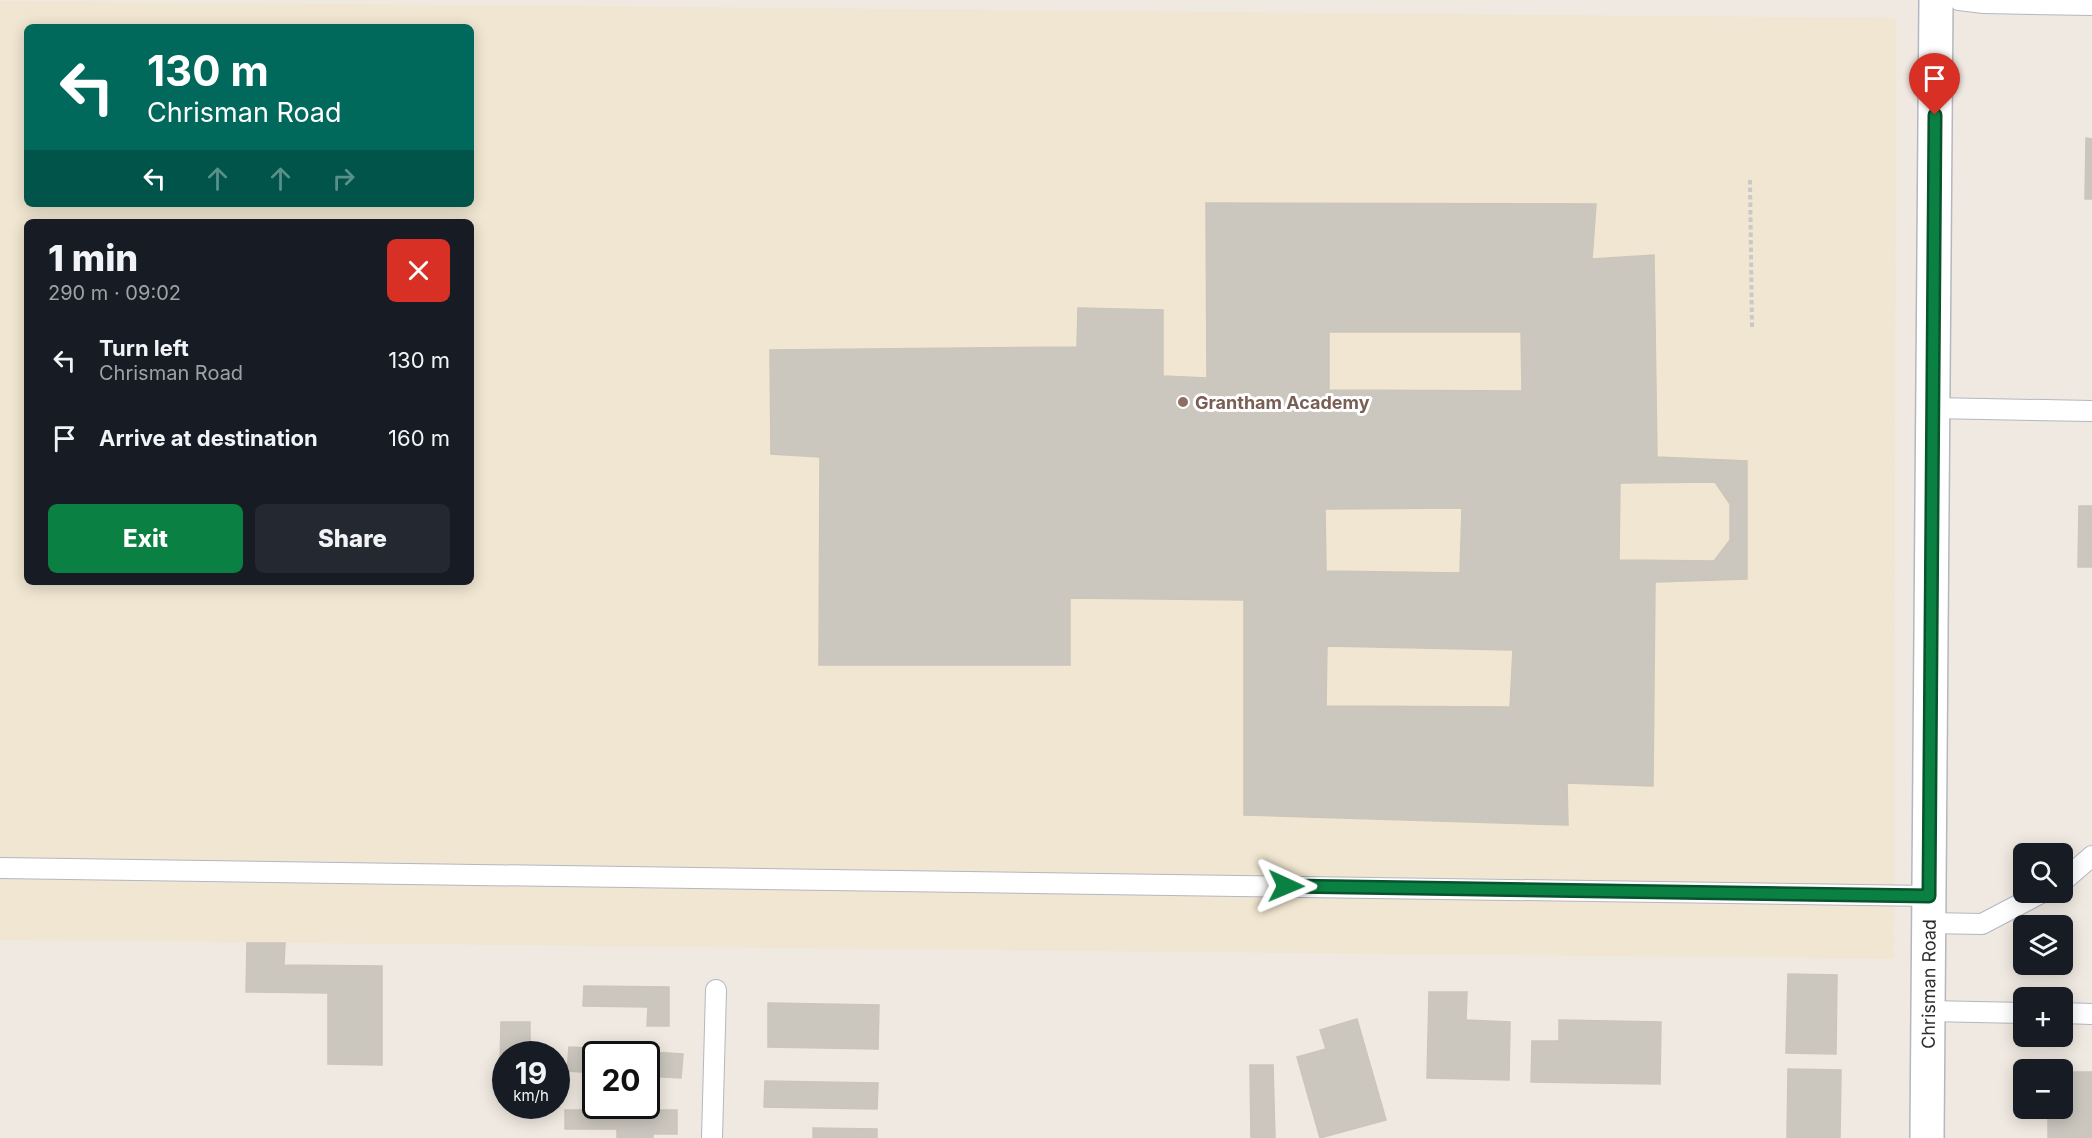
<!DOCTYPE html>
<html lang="en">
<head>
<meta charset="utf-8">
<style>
	body { margin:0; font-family:Inter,sans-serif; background:#242831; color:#f1f3f6; height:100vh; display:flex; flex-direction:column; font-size:22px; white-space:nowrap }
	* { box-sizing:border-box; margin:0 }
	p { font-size:20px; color:#9ea1a6 }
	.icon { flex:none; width:33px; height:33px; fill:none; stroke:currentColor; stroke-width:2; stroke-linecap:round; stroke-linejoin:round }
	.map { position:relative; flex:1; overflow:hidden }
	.drawer { position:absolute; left:24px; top:219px; width:450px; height:366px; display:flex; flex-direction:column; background:#171b24; border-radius:9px; box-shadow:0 3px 15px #0003 }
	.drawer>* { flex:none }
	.guide { position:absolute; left:24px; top:24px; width:450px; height:183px; border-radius:9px; box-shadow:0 3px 15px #0003; background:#00695c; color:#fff; overflow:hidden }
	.tools { position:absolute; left:2013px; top:843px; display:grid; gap:12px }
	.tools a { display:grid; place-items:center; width:60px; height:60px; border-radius:9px; background:#171b24; box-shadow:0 3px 15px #0003; font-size:30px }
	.speed { position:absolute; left:492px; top:1041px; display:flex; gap:12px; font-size:30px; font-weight:700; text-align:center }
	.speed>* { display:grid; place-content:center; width:78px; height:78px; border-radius:50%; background:#171b24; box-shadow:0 3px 15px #0003; line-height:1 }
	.speed small { font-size:15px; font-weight:400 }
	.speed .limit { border:3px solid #111; border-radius:9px; background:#fff; color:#111 }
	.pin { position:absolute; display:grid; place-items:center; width:51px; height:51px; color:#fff; margin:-62px -26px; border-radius:50% 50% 50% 0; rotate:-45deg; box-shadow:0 0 6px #0007 }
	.pin .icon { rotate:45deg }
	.me { position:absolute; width:66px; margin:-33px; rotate:91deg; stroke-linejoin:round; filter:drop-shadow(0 0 4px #0008) }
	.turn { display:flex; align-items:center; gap:21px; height:126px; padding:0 24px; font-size:27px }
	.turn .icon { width:78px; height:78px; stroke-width:2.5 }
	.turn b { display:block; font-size:42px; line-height:51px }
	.lanes { display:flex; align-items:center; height:57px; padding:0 24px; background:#0003; justify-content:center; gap:30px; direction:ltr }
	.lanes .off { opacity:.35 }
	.round { display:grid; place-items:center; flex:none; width:63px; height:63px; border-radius:9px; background:#242831 }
	.overview { display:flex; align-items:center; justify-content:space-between; height:102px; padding:0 24px }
	h1 { font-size:36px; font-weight:800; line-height:45px }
	.action { display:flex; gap:12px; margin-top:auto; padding:12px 24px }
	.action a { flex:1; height:69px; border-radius:9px; background:#0b8043; color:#fff; font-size:24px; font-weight:800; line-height:69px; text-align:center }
	.action a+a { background:#242831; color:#f1f3f6 }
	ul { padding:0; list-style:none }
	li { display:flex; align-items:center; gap:18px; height:78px; padding:0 24px }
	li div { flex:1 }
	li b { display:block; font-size:22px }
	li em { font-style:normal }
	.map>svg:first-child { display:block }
	.education { fill:#f0e6d1; fill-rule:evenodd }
	.building { fill:#cbc7bf; stroke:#cbc5ba; stroke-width:1.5; fill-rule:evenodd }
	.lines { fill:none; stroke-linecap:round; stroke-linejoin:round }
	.lane-casing { stroke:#b4b7c1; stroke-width:22 }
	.secondary-casing { stroke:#b4b7c1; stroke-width:36 }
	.path { stroke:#c9c9c9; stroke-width:4; stroke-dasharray:4.5 3; stroke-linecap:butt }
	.lane { stroke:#fff; stroke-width:20 }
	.secondary { stroke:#fff; stroke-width:33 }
	.route-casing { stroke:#07532c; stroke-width:15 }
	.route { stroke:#0b8043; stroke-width:10 }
	.education-dot { fill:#8d6e63; stroke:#fff; stroke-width:2 }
	.labels { text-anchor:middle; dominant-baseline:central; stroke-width:6; stroke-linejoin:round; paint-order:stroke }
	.education-label { font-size:18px; font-weight:bold; fill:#785e54; stroke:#fff; text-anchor:start }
	.street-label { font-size:18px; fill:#2e2e2e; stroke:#fff }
</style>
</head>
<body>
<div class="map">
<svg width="2092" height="1138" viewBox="0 0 2092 1138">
	<rect width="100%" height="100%" fill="#efe9e1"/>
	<!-- education -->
	<path class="education" d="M0,1L1896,18L1894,959L0,940ZM27,27H471V204H27ZM27,222H471V582H27Z"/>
	<!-- building -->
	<path class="building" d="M2086,138L2092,139V199H2085Z
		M1206,203L1596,204L1592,259L1654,255L1657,457L1747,461V579L1655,582L1653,786L1567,783L1568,825L1244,815V600L1070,598V665H819L820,457L771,454L770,350L1077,347L1078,308L1163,310V376L1207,378ZM1329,332H1521L1522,391L1329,390ZM1715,482L1730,504V540L1714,561L1619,560L1620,483ZM1462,508L1460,573L1326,571L1325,509ZM1327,646L1513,650L1510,707L1326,706Z
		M2079,506H2092V567H2078Z
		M247,943H285L284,965L382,966V1065L328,1064V993L246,992Z
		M1788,974L1837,975L1836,1054L1786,1053Z
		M584,986L669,987V1026H647L648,1007L583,1006Z
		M1429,992H1467L1466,1020L1510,1022L1509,1080L1427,1078Z
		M768,1003L879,1005L878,1049L768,1047Z
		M1357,1019L1386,1120L1320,1138L1297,1057L1326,1049L1320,1030Z
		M1559,1020L1661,1022L1660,1084L1531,1082L1532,1041H1559Z
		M501,1022H530V1054H506V1067H500Z
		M569,1047L683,1054L681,1078L646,1076V1054H596V1073L567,1071Z
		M1250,1065H1273L1275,1138H1251Z
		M1788,1069L1841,1070L1840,1138H1787Z
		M2062,1072H2092V1138H2048V1108H2062Z
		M765,1081L878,1083L877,1109L764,1107Z
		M565,1110H677V1134H653V1138H617V1129H565Z
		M813,1128L877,1129V1138H813Z"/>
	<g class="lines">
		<!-- lane casing -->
		<g class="lane-casing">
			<path id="lane" d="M1959,0L1984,3L2092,5
				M1932,408L2092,411
				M0,868L1929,896
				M2062,882L2092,856
				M1928,923L1982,924L2043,892
				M1928,1011L2024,1013
				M2062,1013L2092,1014
				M712,1138L716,990"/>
		</g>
		<!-- secondary casing -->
		<g class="secondary-casing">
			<g id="secondary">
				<path id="s1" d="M1927,1138L1936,0"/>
			</g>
		</g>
		<!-- path -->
		<path class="path" d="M1750,180L1752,328"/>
		<!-- lane -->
		<use href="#lane" class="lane"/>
		<!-- secondary -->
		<use href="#secondary" class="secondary"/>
	</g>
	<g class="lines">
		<!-- route casing -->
		<g class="route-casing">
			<path id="route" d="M1286,886L1929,896L1935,115"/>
		</g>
		<!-- route -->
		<use href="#route" class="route"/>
	</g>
	<!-- markers -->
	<circle class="education-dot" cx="1183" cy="402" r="6"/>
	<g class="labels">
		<!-- education labels -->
		<g class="education-label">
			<text x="1195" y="402">Grantham Academy</text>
		</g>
		<!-- street labels -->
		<g class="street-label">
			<text stroke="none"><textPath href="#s1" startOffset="154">Chrisman Road</textPath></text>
		</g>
	</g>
</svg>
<div class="tools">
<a><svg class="icon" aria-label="search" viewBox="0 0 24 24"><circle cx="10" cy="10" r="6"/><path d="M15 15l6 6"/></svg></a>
<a><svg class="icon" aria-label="layers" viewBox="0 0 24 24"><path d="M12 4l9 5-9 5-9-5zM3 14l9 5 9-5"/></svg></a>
<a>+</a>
<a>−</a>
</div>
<div class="speed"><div>19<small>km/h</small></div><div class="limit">20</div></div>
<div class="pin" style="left:1935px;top:115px;background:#d93025"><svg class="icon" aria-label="arrive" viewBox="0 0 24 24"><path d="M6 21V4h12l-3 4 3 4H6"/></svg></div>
<svg class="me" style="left:1286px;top:886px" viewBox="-20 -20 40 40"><path d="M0-17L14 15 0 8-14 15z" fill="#0b8043" stroke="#fff" stroke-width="4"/></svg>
<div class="guide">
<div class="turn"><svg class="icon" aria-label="left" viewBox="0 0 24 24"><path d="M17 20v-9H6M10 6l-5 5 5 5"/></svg><div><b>130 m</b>Chrisman Road</div></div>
<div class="lanes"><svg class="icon" aria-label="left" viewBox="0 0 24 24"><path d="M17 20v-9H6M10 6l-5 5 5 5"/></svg><svg class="icon off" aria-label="ahead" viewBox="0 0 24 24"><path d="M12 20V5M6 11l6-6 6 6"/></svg><svg class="icon off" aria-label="ahead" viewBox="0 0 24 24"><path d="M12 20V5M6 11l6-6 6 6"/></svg><svg class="icon off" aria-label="right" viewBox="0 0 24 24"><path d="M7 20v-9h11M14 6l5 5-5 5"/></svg></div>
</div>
<section class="drawer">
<div class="overview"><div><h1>1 min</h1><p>290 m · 09:02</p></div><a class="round" style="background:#d93025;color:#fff"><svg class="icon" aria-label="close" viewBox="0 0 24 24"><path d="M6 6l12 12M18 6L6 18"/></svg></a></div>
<ul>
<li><svg class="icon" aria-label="left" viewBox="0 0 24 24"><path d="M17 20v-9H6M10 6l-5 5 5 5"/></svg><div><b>Turn left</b><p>Chrisman Road</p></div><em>130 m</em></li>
<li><svg class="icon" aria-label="arrive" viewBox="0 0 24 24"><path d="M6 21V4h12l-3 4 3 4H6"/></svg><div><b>Arrive at destination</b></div><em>160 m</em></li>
</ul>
<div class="action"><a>Exit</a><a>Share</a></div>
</section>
</div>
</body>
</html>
